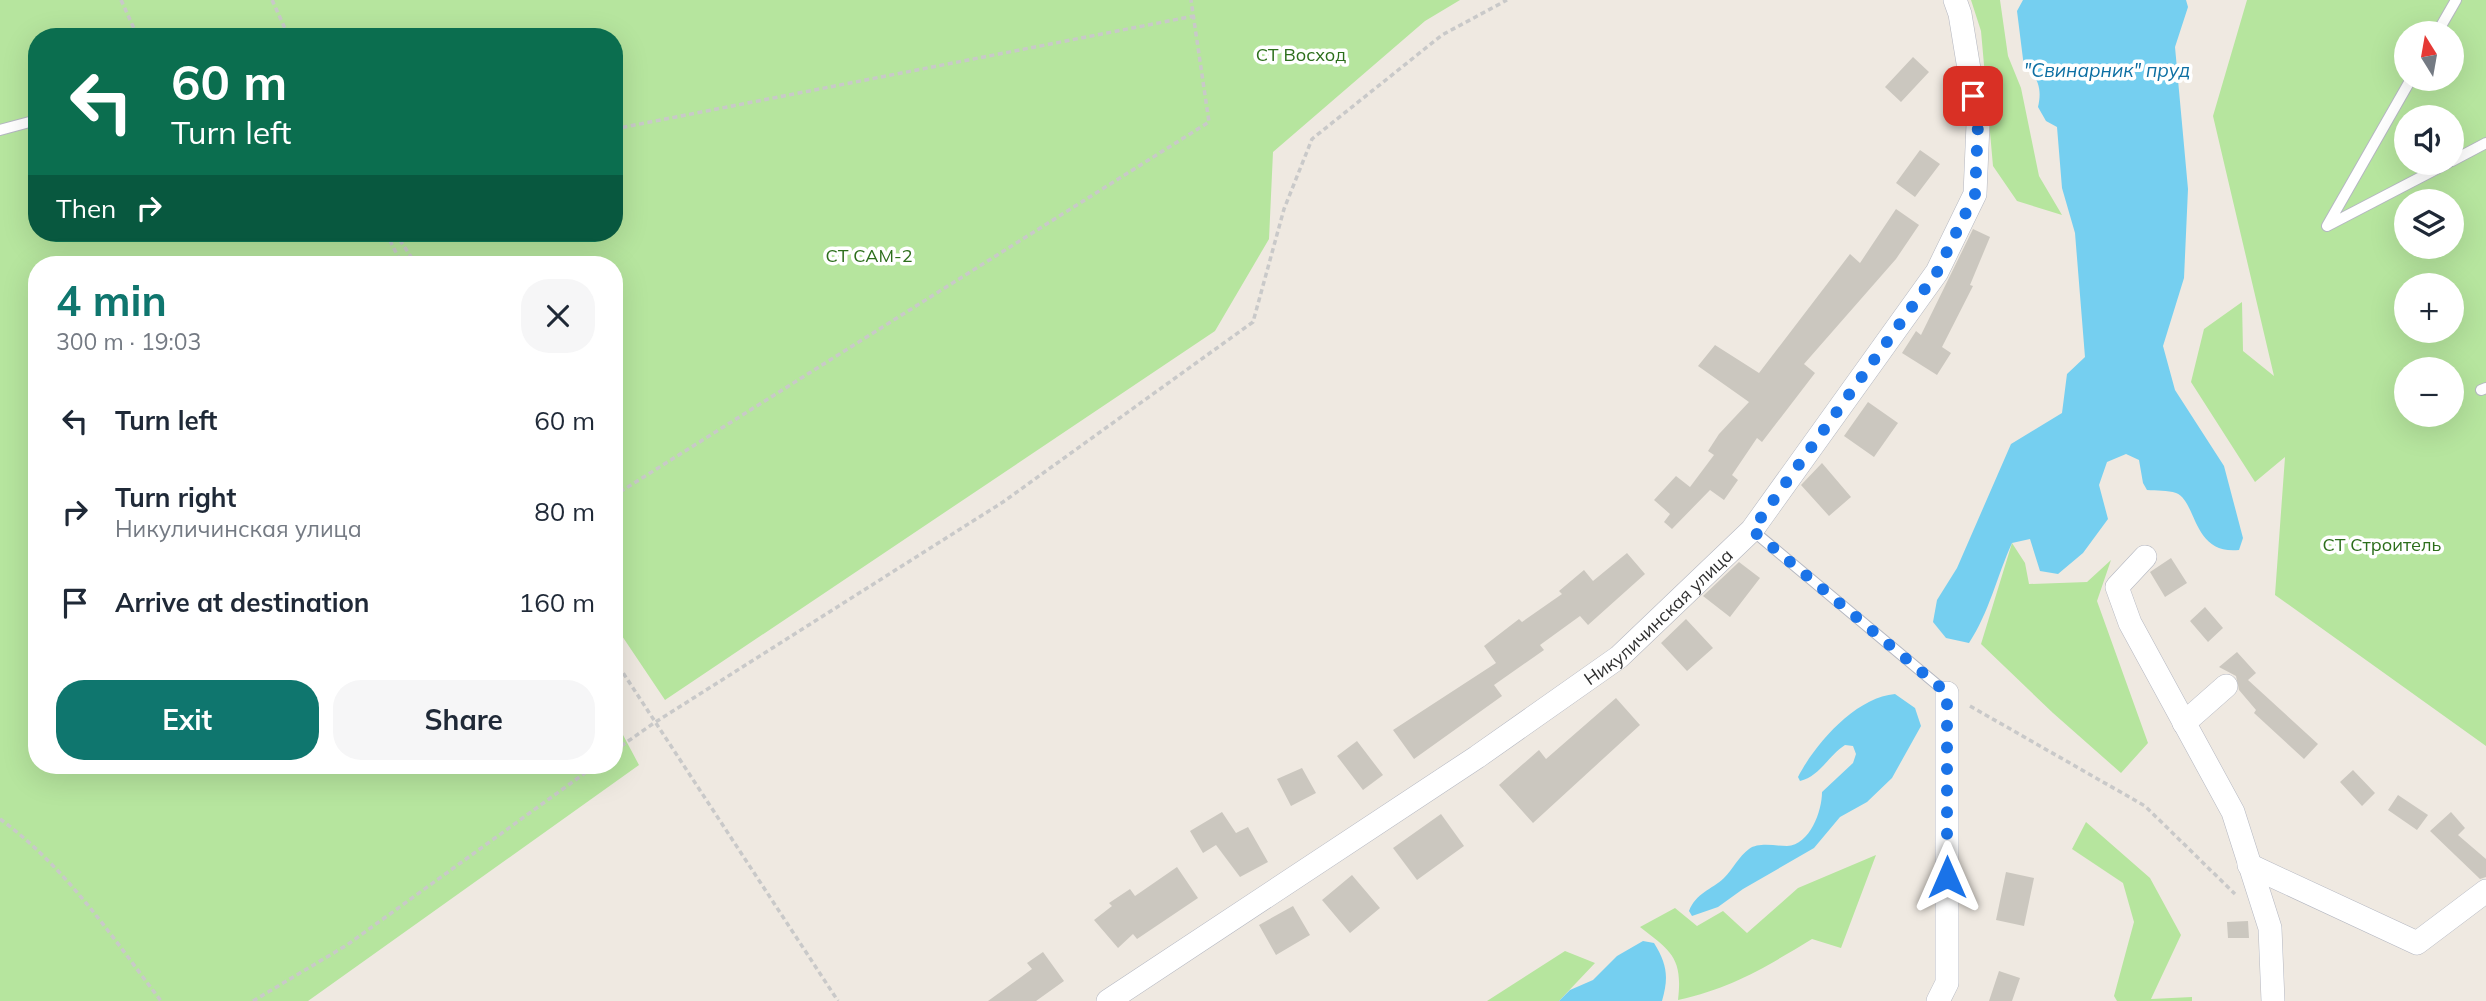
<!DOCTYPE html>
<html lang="en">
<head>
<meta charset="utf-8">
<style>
	body { margin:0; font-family:Mulish,sans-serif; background:#f6f6f7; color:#1f2937; height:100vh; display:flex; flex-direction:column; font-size:26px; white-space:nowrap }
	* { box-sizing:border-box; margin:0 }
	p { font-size:23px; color:#747a83 }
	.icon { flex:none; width:38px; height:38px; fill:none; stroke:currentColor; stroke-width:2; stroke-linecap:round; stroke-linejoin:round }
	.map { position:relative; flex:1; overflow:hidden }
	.panel { position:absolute; left:28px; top:256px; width:595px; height:518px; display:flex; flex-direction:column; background:#fff; border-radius:28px; box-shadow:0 7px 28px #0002 }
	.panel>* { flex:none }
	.hud { position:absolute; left:28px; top:28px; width:595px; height:214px; border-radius:28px; box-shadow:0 7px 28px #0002; background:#0b6e4f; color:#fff; overflow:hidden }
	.needle { width:46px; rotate:349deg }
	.buttons { position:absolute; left:2394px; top:21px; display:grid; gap:14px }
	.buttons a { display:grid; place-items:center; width:70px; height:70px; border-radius:50%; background:#fff; box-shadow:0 7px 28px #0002; font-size:35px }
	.pin { position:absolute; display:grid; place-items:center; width:60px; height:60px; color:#fff; margin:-30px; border-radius:14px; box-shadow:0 4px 10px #0006 }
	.me { position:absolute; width:77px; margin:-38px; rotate:0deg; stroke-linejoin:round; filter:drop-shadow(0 0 5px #0008) }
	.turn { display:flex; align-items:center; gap:24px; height:147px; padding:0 28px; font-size:32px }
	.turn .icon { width:91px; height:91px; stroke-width:2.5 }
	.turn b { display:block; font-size:49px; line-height:60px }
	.then { display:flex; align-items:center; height:66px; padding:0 28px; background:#0003; gap:14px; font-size:26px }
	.round { display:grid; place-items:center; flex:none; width:74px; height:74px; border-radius:28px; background:#f6f6f7 }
	.summary { display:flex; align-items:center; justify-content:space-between; height:119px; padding:0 28px }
	h1 { font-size:42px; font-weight:700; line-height:52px; color:#0f766e }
	.action { display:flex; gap:14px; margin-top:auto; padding:14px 28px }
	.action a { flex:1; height:80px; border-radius:28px; background:#0f766e; color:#fff; font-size:28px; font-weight:700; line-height:80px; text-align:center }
	.action a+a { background:#f6f6f7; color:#1f2937 }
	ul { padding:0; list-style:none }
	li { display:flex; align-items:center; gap:21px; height:91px; padding:0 28px }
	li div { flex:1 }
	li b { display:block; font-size:26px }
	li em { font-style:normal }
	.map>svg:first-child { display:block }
	.green { fill:#b6e59e; fill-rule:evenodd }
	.water { fill:#75cff0 }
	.building { fill:#cbc7bf }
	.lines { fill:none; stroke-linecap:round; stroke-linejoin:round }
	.lane-casing { stroke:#b4b7c1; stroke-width:12 }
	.street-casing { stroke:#b4b7c1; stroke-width:24 }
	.path { stroke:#c9c9c9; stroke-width:3.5; stroke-dasharray:5 3.5; stroke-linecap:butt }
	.lane { stroke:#fff; stroke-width:10 }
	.street { stroke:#fff; stroke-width:23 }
	.route { stroke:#1a73e8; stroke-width:12; stroke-dasharray:0 21.6 }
	.labels { text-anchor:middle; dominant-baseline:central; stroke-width:7; stroke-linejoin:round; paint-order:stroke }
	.park-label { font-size:18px; fill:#2c6e1b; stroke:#fff }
	.street-label { font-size:18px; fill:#2e2e2e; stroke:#fff }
	.water-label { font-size:19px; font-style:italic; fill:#0d6fa3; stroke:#fff }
</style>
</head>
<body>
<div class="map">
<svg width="2486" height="1001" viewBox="0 0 2486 1001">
	<rect width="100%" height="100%" fill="#efe9e1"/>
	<!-- green -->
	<path class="green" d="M0,0H1460L1425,21L1273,152L1269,239L1215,331L665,700L614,624V264H37V765H614V718L639,765L308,1001H0ZM37,37H614V233H37Z
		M1971,0H2000L2008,56L2021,88L2039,176L2062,215L2017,201L1993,166L1981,31Z
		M2247,0H2486V746L2275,595L2285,457L2255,482L2191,382L2204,329L2242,302L2243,351L2274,376L2213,116ZM2406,33H2452V79H2406ZM2406,117H2452V163H2406ZM2406,201H2452V247H2406ZM2406,285H2452V331H2406ZM2406,369H2452V415H2406Z
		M2012,543L2025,563L2029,584L2087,582L2111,560L2097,601L2148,743L2121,773L2053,713L1981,644Z
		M2086,822L2150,878L2181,935L2151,999L2192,997V1001H2117L2114,996L2134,922L2123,883L2072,849Z
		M1876,855L1841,948L1812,939C1764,968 1734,987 1678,1000C1683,958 1671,951 1640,927L1675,908L1697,926L1723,911L1747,933L1798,888Z
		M1565,951L1595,963L1559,1001H1487Z"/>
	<!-- water -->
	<path class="water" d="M2023,0H2186L2188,7L2175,47L2188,189L2184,278L2163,346L2175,390L2224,466L2243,538L2239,550C2192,555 2197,501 2176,493C2168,490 2156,491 2147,490L2143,483L2139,460L2126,454L2107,462L2099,485L2108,519L2083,553L2058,574L2040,571L2030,539L2012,543C1997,576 1989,613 1969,643L1946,638L1933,622L1937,600L1957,568L2011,444L2062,413L2067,374L2085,357L2075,233L2062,188L2057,127L2046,121L2038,107C2042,90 2039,77 2024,67L2017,11Z
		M1895,694L1915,708L1921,726L1892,778L1867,802L1840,817L1814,848L1743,889L1718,907L1692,916L1689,911C1696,893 1711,890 1724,878C1733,869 1739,856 1749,849C1759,842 1775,846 1787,846C1810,845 1822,811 1822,792L1853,763L1856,754L1853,746L1845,745C1829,755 1819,777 1800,781L1798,777C1815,744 1856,697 1895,694Z
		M1643,941L1654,943C1667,964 1669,977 1662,1001H1559L1570,990L1593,980L1617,956Z"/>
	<!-- building -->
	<path class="building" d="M1913,57L1929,72L1901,102L1885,87Z
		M1920,150L1940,164L1915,197L1896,183Z
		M1896,209L1919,225L1896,259L1804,364L1815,373L1762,442L1757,438L1732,475L1738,480L1724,500L1710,490L1672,529L1664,522L1670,514L1654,500L1676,476L1690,487L1714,455L1708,451L1719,434L1749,402L1698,366L1715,345L1759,373L1850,254L1860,263Z
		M1973,229L1990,237L1970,285L1973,286L1942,347L1951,353L1937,375L1902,353L1916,331L1921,335Z
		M1868,402L1898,423L1874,457L1844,436Z
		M1822,463L1851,497L1829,516L1801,485Z
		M1627,553L1645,574L1588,625L1580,616L1540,645L1544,650L1494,685L1502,696L1414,759L1393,730L1496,663L1484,646L1519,619L1522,622L1562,594L1559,591L1584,570L1593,581Z
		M2171,558L2187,583L2165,597L2150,572Z
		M1739,562L1760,578L1730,617L1703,596Z
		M2205,607L2223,628L2208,642L2190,621Z
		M1686,619L1713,648L1687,671L1661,643Z
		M2237,652L2256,673L2248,680L2318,744L2304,759L2254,713L2256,710L2239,690L2236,676L2219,667Z
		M1616,698L1640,725L1533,823L1499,785L1539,750L1546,759Z
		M1357,741L1383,775L1363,790L1337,756Z
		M1302,768L1316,793L1291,806L1277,779Z
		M2353,770L2375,793L2362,806L2340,782Z
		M2398,795L2428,815L2417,830L2388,810Z
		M1222,812L1236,833L1248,827L1268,862L1240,877L1216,845L1203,853L1190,831Z
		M2451,812L2465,828L2458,835L2486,859V877L2480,879L2430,831Z
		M1441,814L1464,846L1417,880L1393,848Z
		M1177,867L1198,898L1137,939L1133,934L1118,948L1094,920L1112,906L1109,903L1130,889L1135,896Z
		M2006,872L2034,878L2024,926L1996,920Z
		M1352,875L1380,908L1350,933L1322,900Z
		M1293,906L1310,935L1276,955L1259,925Z
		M2248,921L2249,938H2228L2227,922Z
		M1043,952L1064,981L1036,1001H988L1032,969L1027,963Z
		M1999,971L2020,978L2012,1001H1989Z"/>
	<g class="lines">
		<!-- lane casing -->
		<g class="lane-casing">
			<path id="lane" d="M2437,33L2456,0
				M0,130L37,120
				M2452,161L2486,143
				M2327,226L2411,79
				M2327,226L2448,163
				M2481,390L2486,388
				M1752,530L1947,693"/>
		</g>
		<!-- street casing -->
		<g class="street-casing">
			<g id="street">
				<path d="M2145,557L2117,587L2130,623L2233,812L2270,928L2273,1001"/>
				<path d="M2184,723L2226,686"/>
				<path d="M2249,865L2417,943L2486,891"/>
				<path id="s1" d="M1108,1001L1477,757L1619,657L1752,530L1937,272L1975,194L1978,124L1960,14L1955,0"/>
				<path d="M1938,1001L1947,983V693"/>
			</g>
		</g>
		<!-- path -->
		<path class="path" d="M121,0L138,37
			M272,0L289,37
			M614,129L1194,16
			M232,233L236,240L250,233
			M386,233L402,264
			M395,233L416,264
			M614,482L623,490L1209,122L1191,0
			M614,659L838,1001
			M1970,706L2145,806L2235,894
			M614,751L654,723L1003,502L1253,322L1284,209L1312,139L1442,35L1507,0
			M0,819C66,867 112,937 161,1001
			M253,1001L347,945L596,765"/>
		<!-- lane -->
		<use href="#lane" class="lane"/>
		<!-- street -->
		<use href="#street" class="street"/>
	</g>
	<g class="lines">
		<!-- route -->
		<path class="route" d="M1947,877V693L1752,530L1937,272L1975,194L1978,124L1973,96"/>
	</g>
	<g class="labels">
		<!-- park labels -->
		<g class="park-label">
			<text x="1301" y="54">СТ Восход</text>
			<text x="869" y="255">СТ САМ-2</text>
			<text x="2382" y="544">СТ Строитель</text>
		</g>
		<!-- street labels -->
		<g class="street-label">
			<text stroke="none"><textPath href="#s1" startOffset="672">Никуличинская улица</textPath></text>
		</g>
		<!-- water labels -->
		<g class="water-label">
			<text x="2107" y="70">"Свинарник" пруд</text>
		</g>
	</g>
</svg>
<div class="buttons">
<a><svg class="needle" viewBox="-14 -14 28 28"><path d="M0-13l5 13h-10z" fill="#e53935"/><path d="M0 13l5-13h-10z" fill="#747a83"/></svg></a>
<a><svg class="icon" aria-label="sound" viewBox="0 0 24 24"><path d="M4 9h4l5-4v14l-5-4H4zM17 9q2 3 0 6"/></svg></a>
<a><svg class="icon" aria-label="layers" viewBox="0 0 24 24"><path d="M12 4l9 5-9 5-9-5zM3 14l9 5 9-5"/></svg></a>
<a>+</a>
<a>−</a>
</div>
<div class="pin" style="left:1973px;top:96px;background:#d93025"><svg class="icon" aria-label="arrive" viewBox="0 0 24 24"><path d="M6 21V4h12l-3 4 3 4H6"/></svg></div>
<svg class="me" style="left:1947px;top:877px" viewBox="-20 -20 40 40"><path d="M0-17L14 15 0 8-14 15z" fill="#1a73e8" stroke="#fff" stroke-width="4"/></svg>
<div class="hud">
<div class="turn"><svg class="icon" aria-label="left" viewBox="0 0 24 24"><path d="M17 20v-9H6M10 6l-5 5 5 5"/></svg><div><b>60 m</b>Turn left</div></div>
<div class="then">Then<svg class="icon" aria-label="right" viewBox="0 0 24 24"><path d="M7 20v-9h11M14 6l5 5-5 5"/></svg></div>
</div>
<section class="panel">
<div class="summary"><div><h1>4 min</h1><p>300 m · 19:03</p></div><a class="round"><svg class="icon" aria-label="close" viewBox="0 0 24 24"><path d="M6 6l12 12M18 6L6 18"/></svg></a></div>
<ul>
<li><svg class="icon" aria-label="left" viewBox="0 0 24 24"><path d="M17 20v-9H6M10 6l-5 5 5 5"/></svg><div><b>Turn left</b></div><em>60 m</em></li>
<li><svg class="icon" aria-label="right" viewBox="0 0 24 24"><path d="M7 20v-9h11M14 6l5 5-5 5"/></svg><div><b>Turn right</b><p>Никуличинская улица</p></div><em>80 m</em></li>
<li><svg class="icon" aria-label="arrive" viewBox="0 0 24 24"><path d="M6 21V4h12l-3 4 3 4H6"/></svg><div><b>Arrive at destination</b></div><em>160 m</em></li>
</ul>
<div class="action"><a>Exit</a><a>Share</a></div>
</section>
</div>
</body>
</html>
